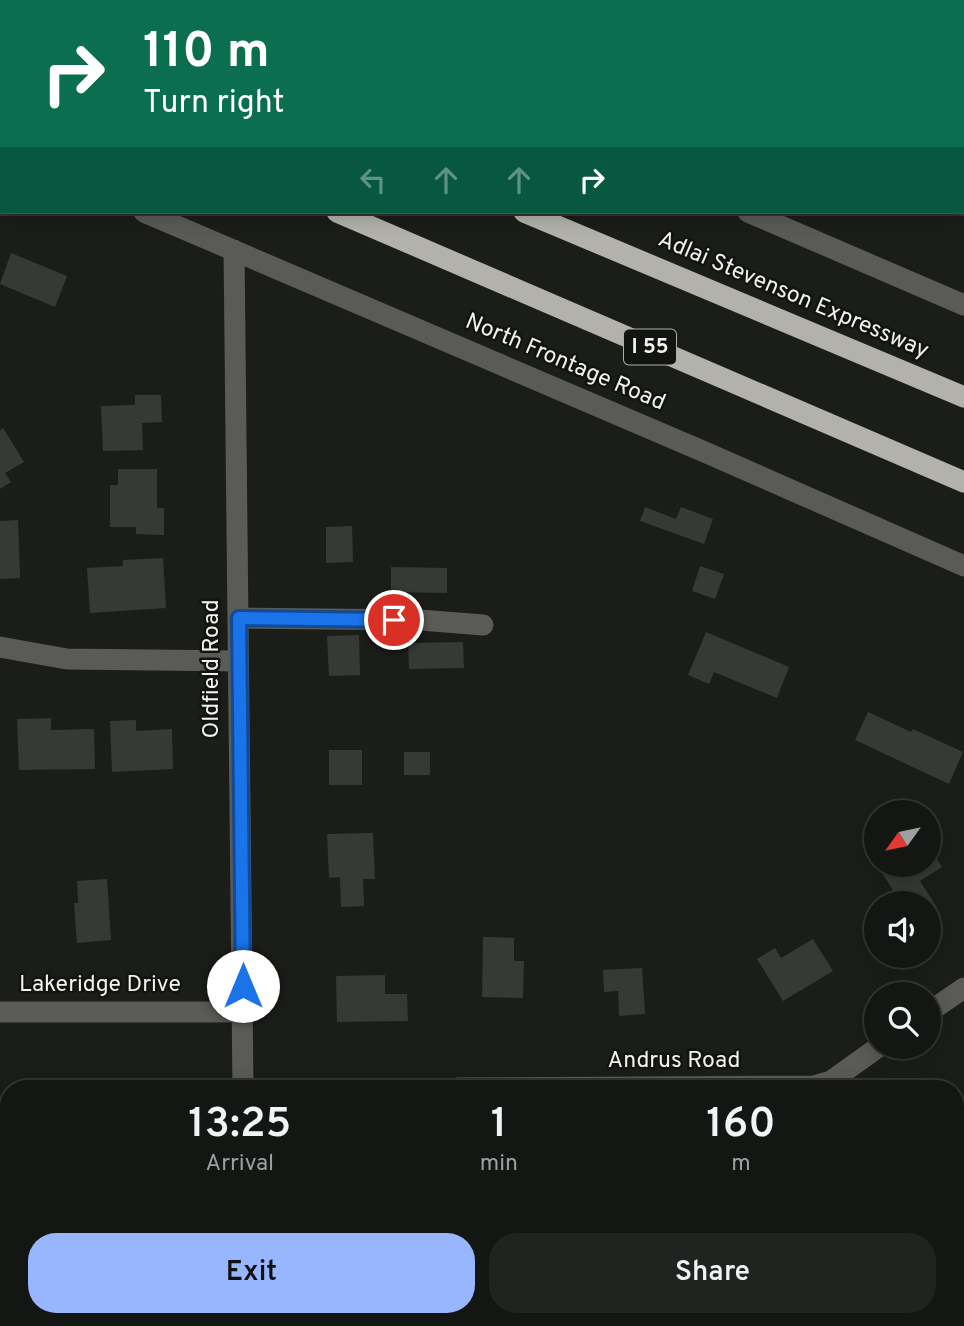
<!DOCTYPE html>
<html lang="en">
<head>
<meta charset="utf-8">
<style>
	body { margin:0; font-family:Overpass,sans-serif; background:#212321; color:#f1f3f6; height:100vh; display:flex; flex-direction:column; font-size:26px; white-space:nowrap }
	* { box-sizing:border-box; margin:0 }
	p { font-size:23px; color:#9d9fa0 }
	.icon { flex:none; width:38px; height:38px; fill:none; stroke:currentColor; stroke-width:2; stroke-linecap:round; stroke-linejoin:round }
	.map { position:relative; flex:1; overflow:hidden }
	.side { position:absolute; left:0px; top:1080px; width:964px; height:247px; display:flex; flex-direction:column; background:#141613; border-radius:28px 28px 0 0; box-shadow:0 4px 18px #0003,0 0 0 2px #333533 }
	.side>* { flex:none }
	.banner { position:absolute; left:0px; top:0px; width:964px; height:214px; box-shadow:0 4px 18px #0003,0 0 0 2px #333533; background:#0b6e4f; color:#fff; overflow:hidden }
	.needle { width:46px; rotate:237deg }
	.fabs { position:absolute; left:864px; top:800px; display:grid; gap:14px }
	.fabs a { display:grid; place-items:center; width:77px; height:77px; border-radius:50%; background:#141613; box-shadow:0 4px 18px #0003,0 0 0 2px #333533; font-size:35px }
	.pin { position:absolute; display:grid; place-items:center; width:60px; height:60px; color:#fff; margin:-30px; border:4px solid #fff; border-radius:50%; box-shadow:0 2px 7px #0007 }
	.me { position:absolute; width:77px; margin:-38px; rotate:0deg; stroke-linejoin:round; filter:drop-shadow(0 0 5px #0008) }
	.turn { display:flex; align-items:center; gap:24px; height:147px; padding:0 28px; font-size:32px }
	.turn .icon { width:91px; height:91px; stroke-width:2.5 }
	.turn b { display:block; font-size:49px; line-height:60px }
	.lanes { display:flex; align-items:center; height:66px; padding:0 28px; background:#0003; justify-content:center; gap:35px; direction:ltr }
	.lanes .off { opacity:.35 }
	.eta { display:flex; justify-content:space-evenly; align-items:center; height:119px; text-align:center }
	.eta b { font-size:42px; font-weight:600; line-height:49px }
	.cta { display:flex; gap:14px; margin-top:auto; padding:14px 28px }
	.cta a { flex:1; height:80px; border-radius:28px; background:#97b6fd; color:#111; font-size:28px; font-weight:600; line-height:80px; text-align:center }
	.cta a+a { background:#212321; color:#f1f3f6 }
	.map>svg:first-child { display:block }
	.building { fill:#353a36 }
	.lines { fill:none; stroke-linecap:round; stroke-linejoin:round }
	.minor { stroke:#5a5a57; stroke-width:21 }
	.highway { stroke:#b2b1ab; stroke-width:21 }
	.route-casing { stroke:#114b97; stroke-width:18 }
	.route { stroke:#1a73e8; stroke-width:12 }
	.labels { text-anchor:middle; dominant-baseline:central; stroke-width:5; stroke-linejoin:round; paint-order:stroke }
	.shield { fill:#121410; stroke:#aeafac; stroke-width:2 }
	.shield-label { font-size:21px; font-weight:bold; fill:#f1f2ef }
	.street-label { font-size:23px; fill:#f1f2ef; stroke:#121410 }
</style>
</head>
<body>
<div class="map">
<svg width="964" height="1326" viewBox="0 0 964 1326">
	<rect width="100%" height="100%" fill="#1b1d19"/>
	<!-- building -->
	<path class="building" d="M11,253L67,276L55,307L0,284Z
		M135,395H161L162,422L142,423L143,450L103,451L101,406L135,405Z
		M3,428L24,462L5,473L11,482L0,489V430Z
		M118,469H157V508H164V535L136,534V527H110V485H118Z
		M645,507L676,519L681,507L713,519L704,544L640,521Z
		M18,520L20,578L0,579V521Z
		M352,526L353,562L326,563V527Z
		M163,558L166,608L90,613L87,568L123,566V560Z
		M700,566L724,574L715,599L692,591Z
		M391,567L447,568V593L391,592Z
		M706,632L789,667L777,698L714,672L709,684L688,675Z
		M359,635L360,675L329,676L327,636Z
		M463,642L464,668L409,669L408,643Z
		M868,712L911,732L913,729L963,752L949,784L855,740Z
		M51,718V730L94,729L95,769L19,770L17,719Z
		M136,720V731L172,729L173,769L112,772L110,721Z
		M329,750H362V785H329Z
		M404,752H430V775H404Z
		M373,833L375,879H363L364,906L341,907L340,877L329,878L327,834Z
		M929,847L942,867L920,881L938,909L929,914V903H901L882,873L895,864H929Z
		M107,879L111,940L77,943L74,903H78L77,881Z
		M483,937L514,938V961H524L523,998L482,997Z
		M813,939L833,971L783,1001L757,959L775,948L781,958Z
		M642,968L645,1014L619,1016L618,991L604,992L603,970Z
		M385,975V994H407L408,1021L337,1022L336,976Z
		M956,1092L964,1105V1114L956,1120Z
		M9,1093V1143L0,1144V1101L4,1100L3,1094Z
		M1,1271L7,1295L0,1297V1272Z
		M964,1296V1326H936L932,1318H956V1300Z
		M67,1318H102L98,1326H81Z
		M347,1318H405V1326H347Z"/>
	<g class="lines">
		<!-- minor -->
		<path class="minor" d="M254,0L258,2
			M289,2L292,0
			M0,152H2
			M144,212L707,453L964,566
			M748,212L964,305
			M234,250L243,1088
			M238,618L420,620L483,625
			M0,647L67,659L238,661
			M0,1012H243
			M929,1012L964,988
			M457,1088L813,1086L831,1081L880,1046
			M241,1326V1318"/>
		<!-- highway -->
		<path class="highway" d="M41,0L45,2
			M0,64H2
			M337,212L964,482
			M524,212L964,397"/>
	</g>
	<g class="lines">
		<!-- route casing -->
		<g class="route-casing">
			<path id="route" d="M243,986L239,618L394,620"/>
		</g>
		<!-- route -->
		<use href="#route" class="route"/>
	</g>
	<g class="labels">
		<!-- shield labels -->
		<rect class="shield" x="624" y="329.5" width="52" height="35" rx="5"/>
		<g class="shield-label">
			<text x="650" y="347">I 55</text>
		</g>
		<!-- street labels -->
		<g class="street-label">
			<text transform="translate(793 296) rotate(23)">Adlai Stevenson Expressway</text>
			<text transform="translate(565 363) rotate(23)">North Frontage Road</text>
			<text transform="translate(212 669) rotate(-90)">Oldfield Road</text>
			<text x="100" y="985">Lakeridge Drive</text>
			<text x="674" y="1061">Andrus Road</text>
		</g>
	</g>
</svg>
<div class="fabs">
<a><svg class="needle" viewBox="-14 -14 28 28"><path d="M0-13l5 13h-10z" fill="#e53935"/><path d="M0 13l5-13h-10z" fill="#9d9fa0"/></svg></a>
<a><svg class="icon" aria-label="sound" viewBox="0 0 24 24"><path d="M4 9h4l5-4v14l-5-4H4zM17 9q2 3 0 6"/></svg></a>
<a><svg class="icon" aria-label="search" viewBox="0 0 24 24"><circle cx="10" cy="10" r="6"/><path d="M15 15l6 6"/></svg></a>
</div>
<div class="pin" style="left:394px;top:620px;background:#d93025"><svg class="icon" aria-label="arrive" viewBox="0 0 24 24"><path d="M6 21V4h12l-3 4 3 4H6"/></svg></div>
<svg class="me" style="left:243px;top:986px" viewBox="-20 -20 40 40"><circle r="19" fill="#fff"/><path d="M0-13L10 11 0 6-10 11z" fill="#1a73e8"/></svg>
<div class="banner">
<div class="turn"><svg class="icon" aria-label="right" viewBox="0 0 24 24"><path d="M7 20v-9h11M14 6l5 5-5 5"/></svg><div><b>110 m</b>Turn right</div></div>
<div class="lanes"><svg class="icon off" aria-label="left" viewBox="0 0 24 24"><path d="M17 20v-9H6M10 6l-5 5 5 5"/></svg><svg class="icon off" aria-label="ahead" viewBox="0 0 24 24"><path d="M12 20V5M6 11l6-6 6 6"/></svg><svg class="icon off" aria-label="ahead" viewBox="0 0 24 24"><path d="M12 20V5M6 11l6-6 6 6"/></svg><svg class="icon" aria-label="right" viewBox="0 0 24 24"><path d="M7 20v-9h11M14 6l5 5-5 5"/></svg></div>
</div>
<section class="side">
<div class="eta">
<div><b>13:25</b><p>Arrival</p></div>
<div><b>1</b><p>min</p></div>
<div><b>160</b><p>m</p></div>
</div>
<div class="cta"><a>Exit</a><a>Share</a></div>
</section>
</div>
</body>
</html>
